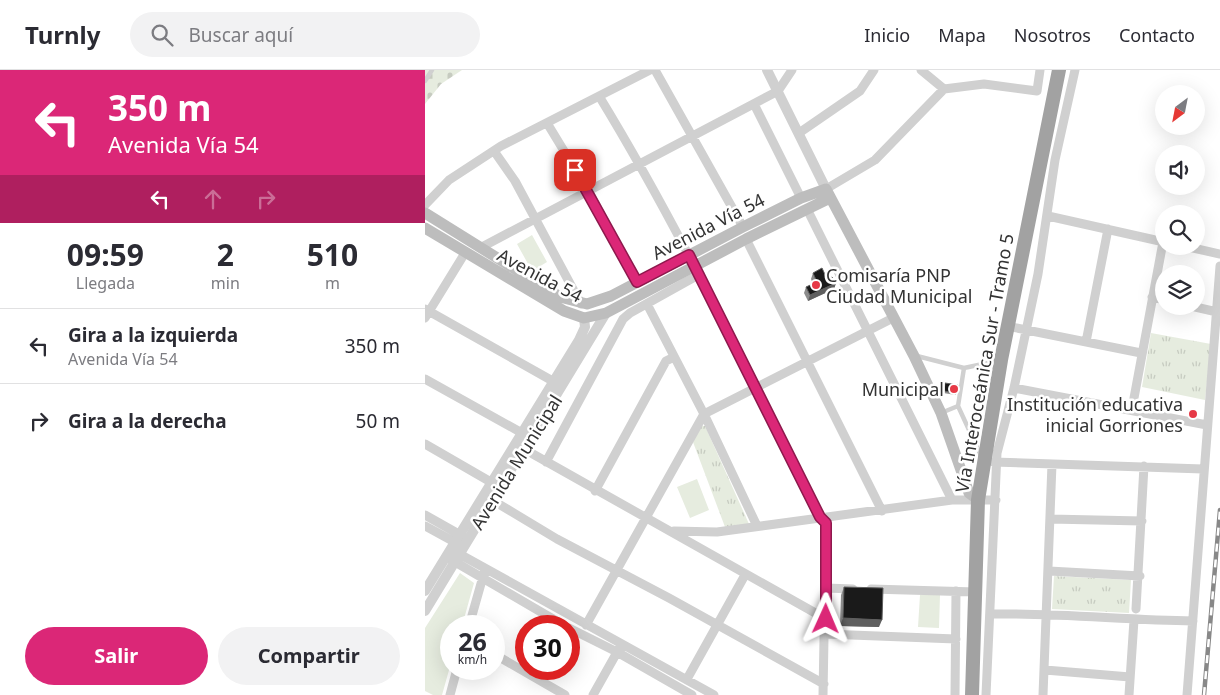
<!DOCTYPE html>
<html lang="es">
<head>
<meta charset="utf-8">
<style>
	body { margin:0; font-family:"Noto Sans",sans-serif; background:#f2f2f3; color:#2b2b33; height:100vh; display:flex; flex-direction:column; font-size:19px; white-space:nowrap }
	* { box-sizing:border-box; margin:0 }
	p { font-size:16px; color:#7c7c81 }
	.icon { flex:none; width:28px; height:28px; fill:none; stroke:currentColor; stroke-width:2; stroke-linecap:round; stroke-linejoin:round }
	.map { position:relative; flex:1; overflow:hidden }
	.side { display:flex; flex-direction:column; background:#fff; width:425px }
	.side>* { flex:none }
	.hud { background:#db2777; color:#fff; overflow:hidden }
	.needle { width:32px; rotate:212deg }
	.buttons { position:absolute; left:730px; top:15px; display:grid; gap:10px }
	.buttons a { display:grid; place-items:center; width:50px; height:50px; border-radius:50%; background:#fff; box-shadow:0 5px 20px #0002; font-size:25px }
	.speed { position:absolute; left:15px; top:545px; display:flex; gap:10px; font-size:25px; font-weight:700; text-align:center }
	.speed>* { display:grid; place-content:center; width:65px; height:65px; border-radius:50%; background:#fff; box-shadow:0 5px 20px #0002; line-height:1 }
	.speed small { font-size:12px; font-weight:400 }
	.speed .limit { border:8px solid #d22; background:#fff; color:#111 }
	.pin { position:absolute; display:grid; place-items:center; width:42px; height:42px; color:#fff; margin:-21px; border-radius:10px; box-shadow:0 2px 8px #0006 }
	.me { position:absolute; width:55px; margin:-28px; rotate:1deg; stroke-linejoin:round; filter:drop-shadow(0 0 4px #0008) }
	.turn { display:flex; align-items:center; gap:18px; height:105px; padding:0 25px; font-size:22px }
	.turn .icon { width:65px; height:65px; stroke-width:2.5 }
	.turn b { display:block; font-size:35px; line-height:42px }
	.lanes { display:flex; align-items:center; height:48px; padding:0 25px; background:#0003; justify-content:center; gap:25px; direction:ltr }
	.lanes .off { opacity:.35 }
	.eta { display:flex; justify-content:space-evenly; align-items:center; height:85px; text-align:center }
	.eta b { font-size:30px; font-weight:700; line-height:35px }
	.primary-button { display:flex; gap:10px; margin-top:auto; padding:10px 25px }
	.primary-button a { flex:1; height:58px; border-radius:30px; background:#db2777; color:#fff; font-size:20px; font-weight:700; line-height:58px; text-align:center }
	.primary-button a+a { background:#f2f2f3; color:#2b2b33 }
	ul { padding:0; list-style:none }
	li { display:flex; align-items:center; gap:15px; height:75px; padding:0 25px; border-top:1px solid #e1e1e2 }
	li div { flex:1 }
	li b { display:block; font-size:19px }
	li em { font-style:normal }
	header { display:flex; align-items:center; gap:30px; box-sizing:border-box; height:70px; padding:0 25px; background:#fff; border-bottom:1px solid #e1e1e2 }
	header strong { font-size:24px }
	nav { display:flex; gap:28px; margin-inline-start:auto; font-size:18px }
	.search { width:350px; height:45px; background:#f2f2f3; display:flex; align-items:center; gap:12px; box-sizing:border-box; padding:0 18px; border-radius:28px; color:#7c7c81; font-size:19px }
	main { display:flex; flex:1; min-height:0 }
	.map>svg:first-child { display:block }
	.grass { fill:#e6ecdf }
	.cemetery { fill:url(#cemetery-stones) }
	.park { fill:url(#park-tufts) }
	.lines { fill:none; stroke-linecap:round; stroke-linejoin:round }
	.service { stroke:#d0d0d0; stroke-width:4.5 }
	.minor { stroke:#d0d0d0; stroke-width:9 }
	.tertiary { stroke:#d0d0d0; stroke-width:10 }
	.secondary { stroke:#bdbdbd; stroke-width:11 }
	.trunk { stroke:#a2a2a2; stroke-width:14 }
	.rail-casing { stroke:#888; stroke-width:4.5 }
	.rail { stroke:#fff; stroke-width:2.5; stroke-dasharray:8; stroke-linecap:butt }
	.wall { fill:#8c8c8c }
	.shaded-wall { fill:#5f5f5f }
	.building { fill:#1a1a1a; stroke:#5f5f5f }
	.route-casing { stroke:#8e194d; stroke-width:12 }
	.route { stroke:#db2777; stroke-width:9 }
	.poi-dot { fill:#e63946; stroke:#fff; stroke-width:2 }
	.labels { text-anchor:middle; dominant-baseline:central; stroke-width:5; stroke-linejoin:round; paint-order:stroke }
	.street-label { font-size:18px; fill:#333; stroke:#fff }
	.poi-label { font-size:18px; fill:#333; stroke:#fff; text-anchor:end }
</style>
</head>
<body>
<header>
<strong>Turnly</strong>
<div class="search"><svg class="icon" aria-label="search" viewBox="0 0 24 24"><circle cx="10" cy="10" r="6"/><path d="M15 15l6 6"/></svg>Buscar aquí</div>
<nav><a>Inicio</a><a>Mapa</a><a>Nosotros</a><a>Contacto</a></nav>
</header>
<main>
<section class="side">
<div class="hud">
<div class="turn"><svg class="icon" aria-label="left" viewBox="0 0 24 24"><path d="M17 20v-9H6M10 6l-5 5 5 5"/></svg><div><b>350 m</b>Avenida Vía 54</div></div>
<div class="lanes"><svg class="icon" aria-label="left" viewBox="0 0 24 24"><path d="M17 20v-9H6M10 6l-5 5 5 5"/></svg><svg class="icon off" aria-label="ahead" viewBox="0 0 24 24"><path d="M12 20V5M6 11l6-6 6 6"/></svg><svg class="icon off" aria-label="right" viewBox="0 0 24 24"><path d="M7 20v-9h11M14 6l5 5-5 5"/></svg></div>
</div>
<div class="eta">
<div><b>09:59</b><p>Llegada</p></div>
<div><b>2</b><p>min</p></div>
<div><b>510</b><p>m</p></div>
</div>
<ul>
<li><svg class="icon" aria-label="left" viewBox="0 0 24 24"><path d="M17 20v-9H6M10 6l-5 5 5 5"/></svg><div><b>Gira a la izquierda</b><p>Avenida Vía 54</p></div><em>350 m</em></li>
<li><svg class="icon" aria-label="right" viewBox="0 0 24 24"><path d="M7 20v-9h11M14 6l5 5-5 5"/></svg><div><b>Gira a la derecha</b></div><em>50 m</em></li>
</ul>
<div class="primary-button"><a>Salir</a><a>Compartir</a></div>
</section>
<div class="map">
<svg width="795" height="625" viewBox="0 0 795 625">
	<defs>
		<pattern id="cemetery-stones" width="16" height="16" patternUnits="userSpaceOnUse" patternTransform="scale(1.25)"><rect width="16" height="16" fill="#e6ecdf"/><path d="M2 7V4a2 2 0 0 1 4 0v3zM10 15v-3a2 2 0 0 1 4 0v3z" fill="#c6cbc0"/></pattern>
		<pattern id="park-tufts" width="24" height="20" patternUnits="userSpaceOnUse" patternTransform="scale(1.25)"><rect width="24" height="20" fill="#e6ecdf"/><path d="M3 7l-1-3M5 7V3M7 7l1-3M15 17l-1-3M17 17v-4M19 17l1-3" fill="none" stroke="#c6cbc0"/></pattern>
	</defs>
	<rect width="100%" height="100%" fill="#fff"/>
	<!-- grass -->
	<path class="grass" d="M107,165L122,192L107,201L92,174Z
		M272,409L284,440L265,448L252,417Z
		M35,503L49,513L37,556H26V593L17,625H8L0,621V558Z
		M495,525H515L514,558L493,557Z"/>
	<!-- cemetery -->
	<path class="cemetery" d="M0,0H37L16,14L0,34Z"/>
	<!-- park -->
	<path class="park" d="M726,263L786,274L780,330L717,317Z
		M276,356H280L324,454L300,457L268,372Z
		M629,506L706,510L704,543L627,539Z"/>
	<g class="lines">
		<!-- service -->
		<path class="service" d="M0,11L7,0
			M492,286L539,298
			M516,343L533,336
			M556,386L533,336L539,298L572,291"/>
		<!-- minor -->
		<path class="minor" d="M230,0L318,157
			M496,0L519,19
			M174,26C257,162 324,305 395,447L401,453L398,625
			M329,34L376,128
			M122,53L164,122L212,212
			M374,63L435,21L449,0
			M69,81L90,111L156,234
			M401,119L450,90L519,19L559,14L612,21L615,0
			M0,135L24,110L76,76L225,0
			M382,139L527,430
			M623,146L739,172
			M321,169L457,441
			M759,176L795,184
			M55,178L353,21L367,0
			M727,227L739,230
			M222,234L279,344L332,456
			M766,236L792,242
			M0,239L133,314
			M0,248L40,183
			M582,256L716,283
			M661,272L683,159
			M0,309L97,363L99,379L401,549
			M589,318L782,355
			M709,328L738,172
			M0,374L71,415
			M121,392L198,249L205,243L275,204
			M568,392L778,399
			M170,421L241,291L249,287
			M62,427L132,469L244,528L399,614
			M0,445L39,467
			M625,449L717,451
			M0,456L35,475
			M249,461L292,462L527,430H571
			M29,481L289,625
			M25,489L140,556
			M624,501L715,506
			M401,518L428,519
			M446,519L551,522
			M711,539L719,396
			M565,544C633,543 700,550 768,551
			M161,555L279,344L468,248
			M44,556L59,503
			M144,558L192,582L267,625
			M400,564L531,569
			M69,584L140,625
			M620,600L705,607
			M262,609L320,505
			M25,625L32,599
			M168,625L195,577
			M530,625L531,521
			M561,625L572,383L589,318L613,204L630,90L650,0
			M618,625L627,394
			M704,625L709,550
			M762,625L795,196"/>
		<!-- tertiary -->
		<path class="tertiary" d="M342,0L401,119
			M0,521L154,270L160,257L159,248
			M0,541L181,243"/>
		<!-- secondary -->
		<path class="secondary" d="M0,143L135,227L162,234L186,226L318,157L376,128L401,119L489,286L516,343L544,423L553,430
			M0,158L139,241L159,248L181,243L321,169L405,128"/>
		<!-- trunk -->
		<path class="trunk" d="M547,625L553,430L576,290L634,0"/>
		<!-- rail casing -->
		<g class="rail-casing">
			<path id="rail" d="M779,625L795,440"/>
		</g>
		<!-- rail -->
		<use href="#rail" class="rail"/>
	</g>
	<!-- wall -->
	<path class="wall" d="M388,203L411,213L409,219L383,231L379,223L381,217L388,214L386,209Z
		M520,313L531,323V325L518,323Z
		M419,517L454,557L415,556L416,525Z"/>
	<!-- shaded-wall -->
	<path class="shaded-wall" d="M411,213L409,219L383,231L385,225Z
		M418,548L457,550L454,557L415,556Z"/>
	<!-- building -->
	<path class="building" d="M397,198L402,209L407,207L411,213L385,225L381,217L392,212L388,203Z
		M520,313L533,315L531,323L519,321Z
		M419,517L458,518L457,550L418,548Z"/>
	<g class="lines">
		<!-- route casing -->
		<g class="route-casing">
			<path id="route" d="M150,100L212,212L264,185L395,447L401,453V549"/>
		</g>
		<!-- route -->
		<use href="#route" class="route"/>
	</g>
	<!-- markers -->
	<g class="poi-dot">
		<circle cx="391" cy="215" r="5"/>
		<circle cx="529" cy="319" r="5"/>
		<circle cx="768" cy="344" r="5"/>
	</g>
	<g class="labels">
		<!-- street labels -->
		<g class="street-label">
			<text transform="translate(283 156) rotate(-27)">Avenida Vía 54</text>
			<text transform="translate(115 205) rotate(28)">Avenida 54</text>
			<text transform="translate(559 293) rotate(-80)">Vía Interoceánica Sur - Tramo 5</text>
			<text transform="translate(91 392) rotate(-58)">Avenida Municipal</text>
		</g>
		<!-- poi labels -->
		<g class="poi-label">
			<text x="401" y="205" text-anchor="start">Comisaría PNP<tspan x="401" dy="21">Ciudad Municipal</tspan></text>
			<text x="519" y="319">Municipal</text>
			<text x="758" y="334">Institución educativa<tspan x="758" dy="21">inicial Gorriones</tspan></text>
		</g>
	</g>
</svg>
<div class="buttons">
<a><svg class="needle" viewBox="-14 -14 28 28"><path d="M0-13l5 13h-10z" fill="#e53935"/><path d="M0 13l5-13h-10z" fill="#7c7c81"/></svg></a>
<a><svg class="icon" aria-label="sound" viewBox="0 0 24 24"><path d="M4 9h4l5-4v14l-5-4H4zM17 9q2 3 0 6"/></svg></a>
<a><svg class="icon" aria-label="search" viewBox="0 0 24 24"><circle cx="10" cy="10" r="6"/><path d="M15 15l6 6"/></svg></a>
<a><svg class="icon" aria-label="layers" viewBox="0 0 24 24"><path d="M12 4l9 5-9 5-9-5zM3 14l9 5 9-5"/></svg></a>
</div>
<div class="speed"><div>26<small>km/h</small></div><div class="limit">30</div></div>
<div class="pin" style="left:150px;top:100px;background:#d93025"><svg class="icon" aria-label="arrive" viewBox="0 0 24 24"><path d="M6 21V4h12l-3 4 3 4H6"/></svg></div>
<svg class="me" style="left:401px;top:549px" viewBox="-20 -20 40 40"><path d="M0-17L14 15 0 8-14 15z" fill="#db2777" stroke="#fff" stroke-width="4"/></svg>
</div>
</main>
</body>
</html>
